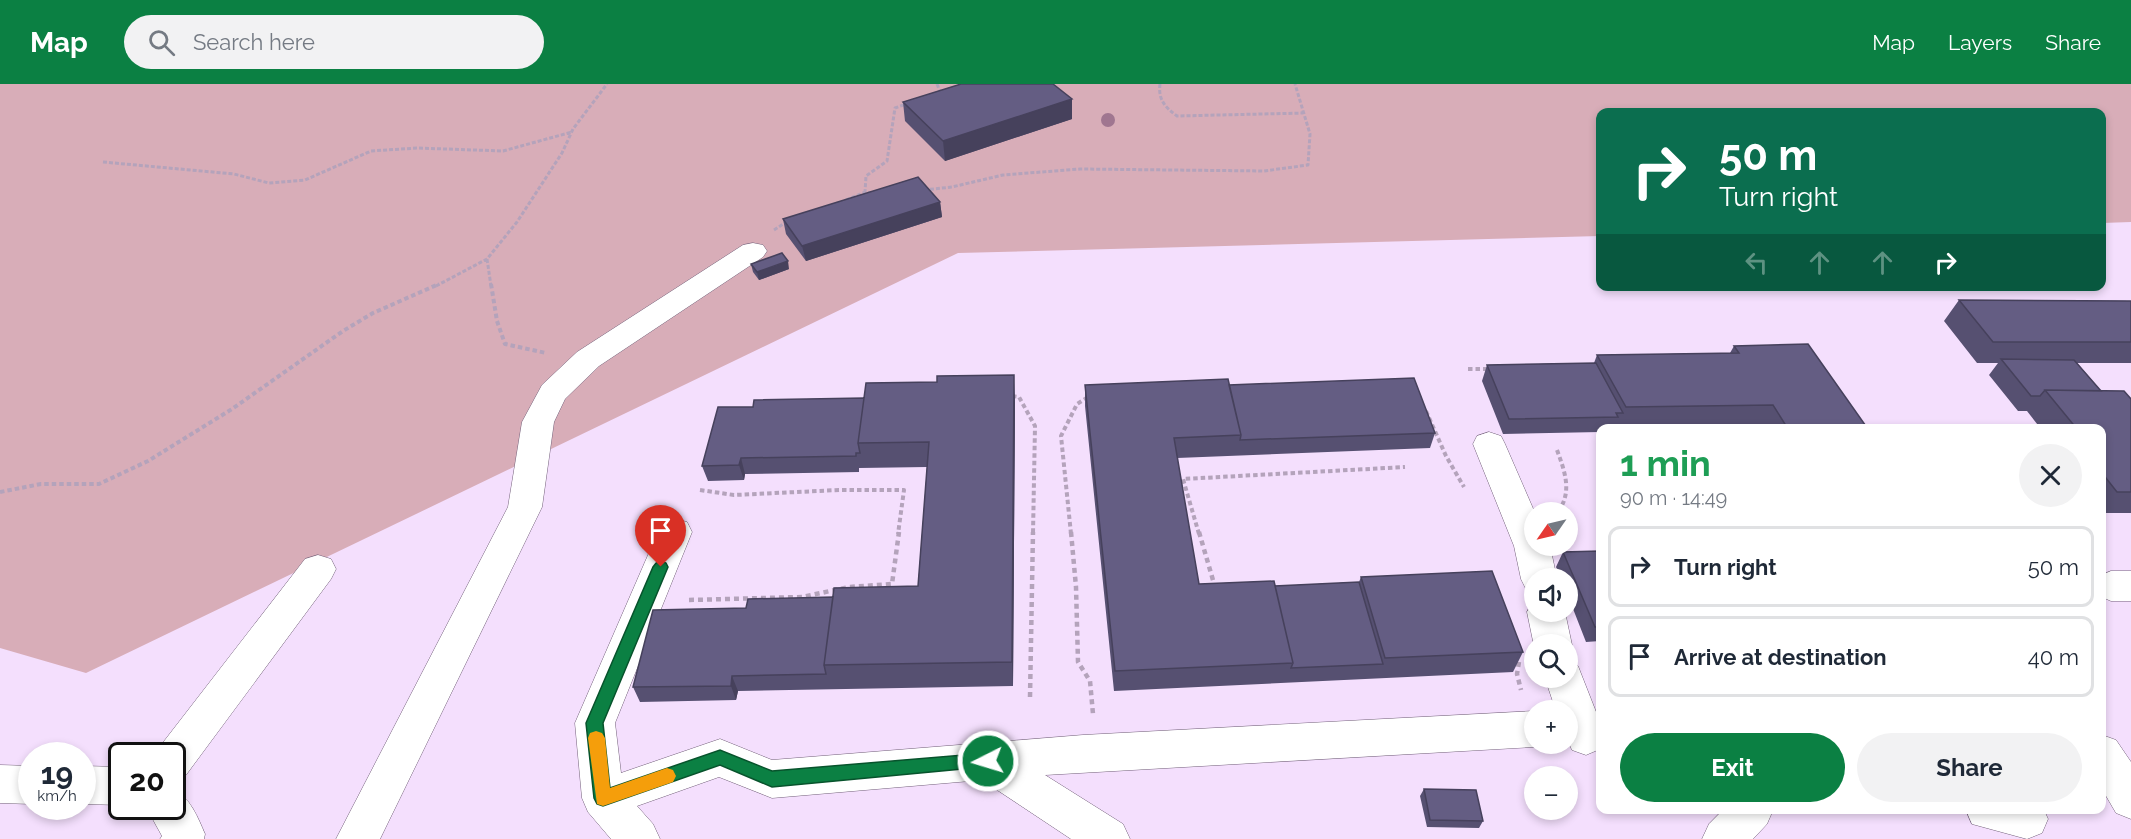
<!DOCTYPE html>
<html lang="en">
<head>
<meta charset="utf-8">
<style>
	body { margin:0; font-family:Raleway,sans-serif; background:#f2f2f3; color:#1f2937; height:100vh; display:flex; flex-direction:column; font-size:22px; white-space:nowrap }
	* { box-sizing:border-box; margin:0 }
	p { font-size:20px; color:#747a83 }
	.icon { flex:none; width:33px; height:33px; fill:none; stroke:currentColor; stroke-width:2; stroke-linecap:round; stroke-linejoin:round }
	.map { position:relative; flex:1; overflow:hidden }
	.sheet { position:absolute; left:1596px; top:340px; width:510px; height:390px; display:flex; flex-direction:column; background:#fff; border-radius:12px; box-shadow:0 3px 9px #0003 }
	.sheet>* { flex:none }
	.hud { position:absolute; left:1596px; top:24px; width:510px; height:183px; border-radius:12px; box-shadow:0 3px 9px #0003; background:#0b6e4f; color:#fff; overflow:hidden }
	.needle { width:39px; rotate:236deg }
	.tools { position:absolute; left:1524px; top:418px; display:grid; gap:12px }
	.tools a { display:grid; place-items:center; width:54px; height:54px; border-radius:50%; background:#fff; box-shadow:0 3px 9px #0003; font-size:30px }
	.speed { position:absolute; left:18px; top:658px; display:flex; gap:12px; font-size:30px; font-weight:700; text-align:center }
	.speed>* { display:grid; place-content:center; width:78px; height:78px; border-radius:50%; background:#fff; box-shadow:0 3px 9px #0003; line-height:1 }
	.speed small { font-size:15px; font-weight:400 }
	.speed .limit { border:3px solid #111; border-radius:9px; background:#fff; color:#111 }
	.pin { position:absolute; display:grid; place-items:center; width:51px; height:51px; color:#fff; margin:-62px -26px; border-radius:50% 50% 50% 0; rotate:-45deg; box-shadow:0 0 6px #0007 }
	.pin .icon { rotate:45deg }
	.me { position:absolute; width:66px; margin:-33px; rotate:265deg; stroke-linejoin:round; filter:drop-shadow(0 0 4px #0008) }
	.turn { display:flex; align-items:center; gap:21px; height:126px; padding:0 24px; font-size:27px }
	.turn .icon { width:78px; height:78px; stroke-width:2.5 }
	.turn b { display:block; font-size:42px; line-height:51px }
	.lanes { display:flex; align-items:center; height:57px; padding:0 24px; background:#0003; justify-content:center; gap:30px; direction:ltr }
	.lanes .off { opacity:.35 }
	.round { display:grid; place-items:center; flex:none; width:63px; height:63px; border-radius:32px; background:#f2f2f3 }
	.summary { display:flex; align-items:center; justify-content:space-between; height:102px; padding:0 24px }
	h1 { font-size:36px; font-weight:700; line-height:45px; color:#1e9e55 }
	.primary-button { display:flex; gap:12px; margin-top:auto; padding:12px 24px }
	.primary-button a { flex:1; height:69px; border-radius:36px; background:#0b8043; color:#fff; font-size:24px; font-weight:700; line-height:69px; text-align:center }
	.primary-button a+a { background:#f2f2f3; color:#1f2937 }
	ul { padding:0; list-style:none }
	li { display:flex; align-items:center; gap:18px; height:81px; margin:0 12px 9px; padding:0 12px; border:3px solid #e0e1e3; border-radius:12px }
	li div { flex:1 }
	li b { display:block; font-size:22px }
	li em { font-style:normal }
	header { display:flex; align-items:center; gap:36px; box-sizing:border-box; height:84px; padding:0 30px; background:#0b8043; color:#fff }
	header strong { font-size:28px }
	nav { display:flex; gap:33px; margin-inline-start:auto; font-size:21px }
	.search { width:420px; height:54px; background:#f2f2f3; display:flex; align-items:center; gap:15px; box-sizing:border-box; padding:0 21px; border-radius:33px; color:#747a83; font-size:22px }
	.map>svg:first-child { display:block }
	.green { fill:#d8adb8 }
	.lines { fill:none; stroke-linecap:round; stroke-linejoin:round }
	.minor-casing { stroke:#73617a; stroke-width:1 }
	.path-far2 { stroke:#b4a3bb; stroke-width:3; stroke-dasharray:4 2; stroke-linecap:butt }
	.path-far1 { stroke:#b4a3bb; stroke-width:4; stroke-dasharray:4.5 3; stroke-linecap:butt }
	.path { stroke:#b4a3bb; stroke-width:4.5; stroke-dasharray:5 4; stroke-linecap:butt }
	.minor { fill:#fff; fill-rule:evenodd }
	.tree { fill:#a07690 }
	.wall { fill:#565071 }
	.shaded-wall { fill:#46415c }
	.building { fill:#645d83; stroke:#46415c; stroke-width:1.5 }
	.route { fill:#0b8043; stroke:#07532c; stroke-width:1.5 }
	.slow { fill:#f59e0b }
</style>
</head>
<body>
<header>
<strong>Map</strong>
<div class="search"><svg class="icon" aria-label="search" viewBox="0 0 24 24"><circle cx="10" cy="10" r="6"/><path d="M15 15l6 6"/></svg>Search here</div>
<nav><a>Map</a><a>Layers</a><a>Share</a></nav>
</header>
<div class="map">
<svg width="2131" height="755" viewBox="0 0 2131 755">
	<rect width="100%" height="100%" fill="#f4dffd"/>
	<!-- green -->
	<path class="green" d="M0,0H2131V138L2102,139V28H1600V152L958,169L86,589L0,564Z"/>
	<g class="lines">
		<!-- minor casing -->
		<g class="minor-casing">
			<path id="minor" d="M753,159L763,161L767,167L763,173L599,282L565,315L554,338L542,423L380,755H336L508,423L522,338L542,301L577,268L743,161Z
				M1489,348L1501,352L1505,360L1535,429L1534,462H1550L1557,495H1534V508L1526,505L1521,495L1514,462L1473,360L1477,352Z
				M675,435L687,438L692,448L615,639L621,689L720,655L772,676L1083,651L1534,627V660H1542L1534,663L1045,691L1123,740L1130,755H1071L982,696L772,714L719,693L637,722L653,740L660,755H611L588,728L582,714L575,639L658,448L663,438Z
				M318,471L331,475L336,485L331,495L186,691L172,696V672H154L158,665L305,475Z
				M2111,487H2131V517H2111L2102,513V491Z
				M1533,517L1534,528H1565L1572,561L1568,570V561L1534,562L1527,528Z
				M1568,579L1578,582L1600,638V665L1586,671L1572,666L1568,657V627H1556L1545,594H1568Z
				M2102,651L2116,656L2131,678V735L2116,729L2102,705Z
				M0,681L32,682V720L0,719Z
				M82,682L122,683V721L82,720Z
				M172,705C190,712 198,734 205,750L204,755H160L162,752L146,723H172Z
				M1723,726H1773L1767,740L1753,755H1702L1709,740Z
				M1966,726H2044L2048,735L2042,749L2027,755L1972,740Z"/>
		</g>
		<!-- path-far2 -->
		<path class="path-far2" d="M937,0L941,10
			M1160,0C1158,16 1165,23 1177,32L1305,29
			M103,78L234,90L269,99L305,96L371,67L417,64L503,67L572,48
			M924,106L952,103L1003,91L1080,85L1264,87L1308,81L1310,50L1295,0
			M872,109L865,108L866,92L887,77L895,24L906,20
			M846,116L865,108
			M774,146L788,137
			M487,175L491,202
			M436,202L487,175L517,138L562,69L573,45L607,0"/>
		<!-- path-far1 -->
		<path class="path-far1" d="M491,200L497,237L505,260L546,269
			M1468,285H1488
			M1012,312L1019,313L1035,342L1033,450
			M1426,327L1446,372L1464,403
			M1557,366C1565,388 1573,409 1557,429
			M700,406L734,411L839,406H904L898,450
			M0,408L41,400H99L148,377L232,325L343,247L373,229L439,200
			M1071,450L1061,352L1077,320L1088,313
			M1199,450L1183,395L1405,383"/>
		<!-- path -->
		<path class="path" d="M1071,448L1076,503L1078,578L1090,597L1093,630
			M1199,448L1215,503
			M689,516L802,513L849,503L892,500L899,448
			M1519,578L1517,590L1521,606
			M1030,613L1033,448"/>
		<!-- minor -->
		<use href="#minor" class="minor"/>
	</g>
	<!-- trees -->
	<circle class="tree" cx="1108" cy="36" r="7"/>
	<!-- wall -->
	<path class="wall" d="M1072,15V35L945,77L905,37L903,18Z
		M940,118L942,133L806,177L786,150L783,135Z
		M751,180L789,185L759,196L753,188Z
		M1959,216L2131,217V279H2077L2101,307L2131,315V429H2102V345H2041L2027,327H2018L1989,291L1998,279H1977L1944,237Z
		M1734,262L1868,345H1762L1759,342L1616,344L1612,345H1600V348L1503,350L1482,297L1487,281L1594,279L1597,271L1730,269Z
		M1085,301H1229L1435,349L1430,364L1177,374L1199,500L1275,502L1359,498L1361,493L1523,568L1513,588L1114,607L1085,322Z
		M1015,316L1013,602L738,607L736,616L640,618L633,603L746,524L918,502L927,383L859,384V388L745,390L744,396L708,397L702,382Z
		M1600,467V557L1586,558L1568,512V495H1561L1556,483L1563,468Z
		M1424,705L1483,737L1479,744L1427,743L1420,712Z"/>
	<!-- shaded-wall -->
	<path class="shaded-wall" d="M1072,15V35L945,77L943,57Z
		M940,118L942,133L806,177L802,162Z
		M788,177L789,185L759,196L757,188Z
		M1014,291L1015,316L1013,602L1012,578Z
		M741,374L745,390L744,396L739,381Z
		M732,592L738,607L736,616L731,602Z"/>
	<!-- building -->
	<path class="building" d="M961,0H1053L1072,15L943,57L903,18Z
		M918,93L940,118L802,162L783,135Z
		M782,169L788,177L757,188L751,180Z
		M1959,216L2131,217V258H1993Z
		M1808,260L1868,345H1788L1773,321L1626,323L1597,271L1739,269L1734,262Z
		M2001,275L2074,276L2101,307L2045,306L2040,312H2031Z
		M1596,279L1623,329H1616L1618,333L1509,335L1487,281Z
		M1014,291L1012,578L824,581L834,504L918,502L929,358L858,359L866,299L937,298V292Z
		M1414,294L1435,349L1240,356L1241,351L1229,301Z
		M1228,295L1241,351L1174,354L1199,500L1274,497L1293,579L1115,587L1085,301Z
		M2045,306L2124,307L2131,315V408H2117L2102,389V345H2077Z
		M864,314L858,359L860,369H856V372L741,374L739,381L702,382L718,323H753L754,316Z
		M1600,467V543H1595L1563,468Z
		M1492,487L1523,568L1385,574L1361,493Z
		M1359,498L1383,580L1291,584L1293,579L1275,502Z
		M833,513L824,581L826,590L732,592L731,602L633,603L653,526L746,524L748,515Z
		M1424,705L1476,706L1483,737L1430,736Z"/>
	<!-- route -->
	<path class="route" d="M661,477L666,479L668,483L603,639L610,704L720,666L772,687L988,669L994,671L997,677L994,682L772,703L720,681L603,722L597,720L594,714L586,639L653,483L656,479Z"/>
	<!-- slow -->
	<path class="slow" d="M596,647L602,649L605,654L610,704L667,684L673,686L676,692L673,698L603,722L597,720L588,654L590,649Z"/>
</svg>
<div class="tools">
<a><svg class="needle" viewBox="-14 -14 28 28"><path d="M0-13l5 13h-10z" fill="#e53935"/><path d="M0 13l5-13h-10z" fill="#747a83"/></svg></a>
<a><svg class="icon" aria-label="sound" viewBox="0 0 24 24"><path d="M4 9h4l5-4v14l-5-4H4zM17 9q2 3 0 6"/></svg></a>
<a><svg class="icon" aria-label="search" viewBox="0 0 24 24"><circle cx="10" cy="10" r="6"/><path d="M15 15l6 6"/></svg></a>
<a>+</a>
<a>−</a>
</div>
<div class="speed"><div>19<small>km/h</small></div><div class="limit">20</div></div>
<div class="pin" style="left:661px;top:483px;background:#d93025"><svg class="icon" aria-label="arrive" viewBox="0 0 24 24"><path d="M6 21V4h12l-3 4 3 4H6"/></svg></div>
<svg class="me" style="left:988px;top:677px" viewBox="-20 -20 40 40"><circle r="17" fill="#0b8043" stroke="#fff" stroke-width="3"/><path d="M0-11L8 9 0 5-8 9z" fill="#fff"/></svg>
<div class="hud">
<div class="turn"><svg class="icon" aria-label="right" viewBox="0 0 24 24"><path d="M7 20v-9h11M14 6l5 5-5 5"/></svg><div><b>50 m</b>Turn right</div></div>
<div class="lanes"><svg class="icon off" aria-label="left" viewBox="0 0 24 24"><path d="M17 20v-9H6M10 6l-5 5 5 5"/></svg><svg class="icon off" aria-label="ahead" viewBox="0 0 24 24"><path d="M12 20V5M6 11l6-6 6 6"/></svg><svg class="icon off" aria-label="ahead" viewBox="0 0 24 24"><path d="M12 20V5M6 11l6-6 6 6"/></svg><svg class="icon" aria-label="right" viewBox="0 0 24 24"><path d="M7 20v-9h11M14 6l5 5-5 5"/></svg></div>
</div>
<section class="sheet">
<div class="summary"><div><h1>1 min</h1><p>90 m · 14:49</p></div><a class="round"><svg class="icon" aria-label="close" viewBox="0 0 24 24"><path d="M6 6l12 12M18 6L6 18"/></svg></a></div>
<ul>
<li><svg class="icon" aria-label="right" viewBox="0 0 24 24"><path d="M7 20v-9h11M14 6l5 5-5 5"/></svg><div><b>Turn right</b></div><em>50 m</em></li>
<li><svg class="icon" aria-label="arrive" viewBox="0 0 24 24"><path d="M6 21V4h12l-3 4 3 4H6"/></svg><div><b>Arrive at destination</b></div><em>40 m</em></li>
</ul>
<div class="primary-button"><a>Exit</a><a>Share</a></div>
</section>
</div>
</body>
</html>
